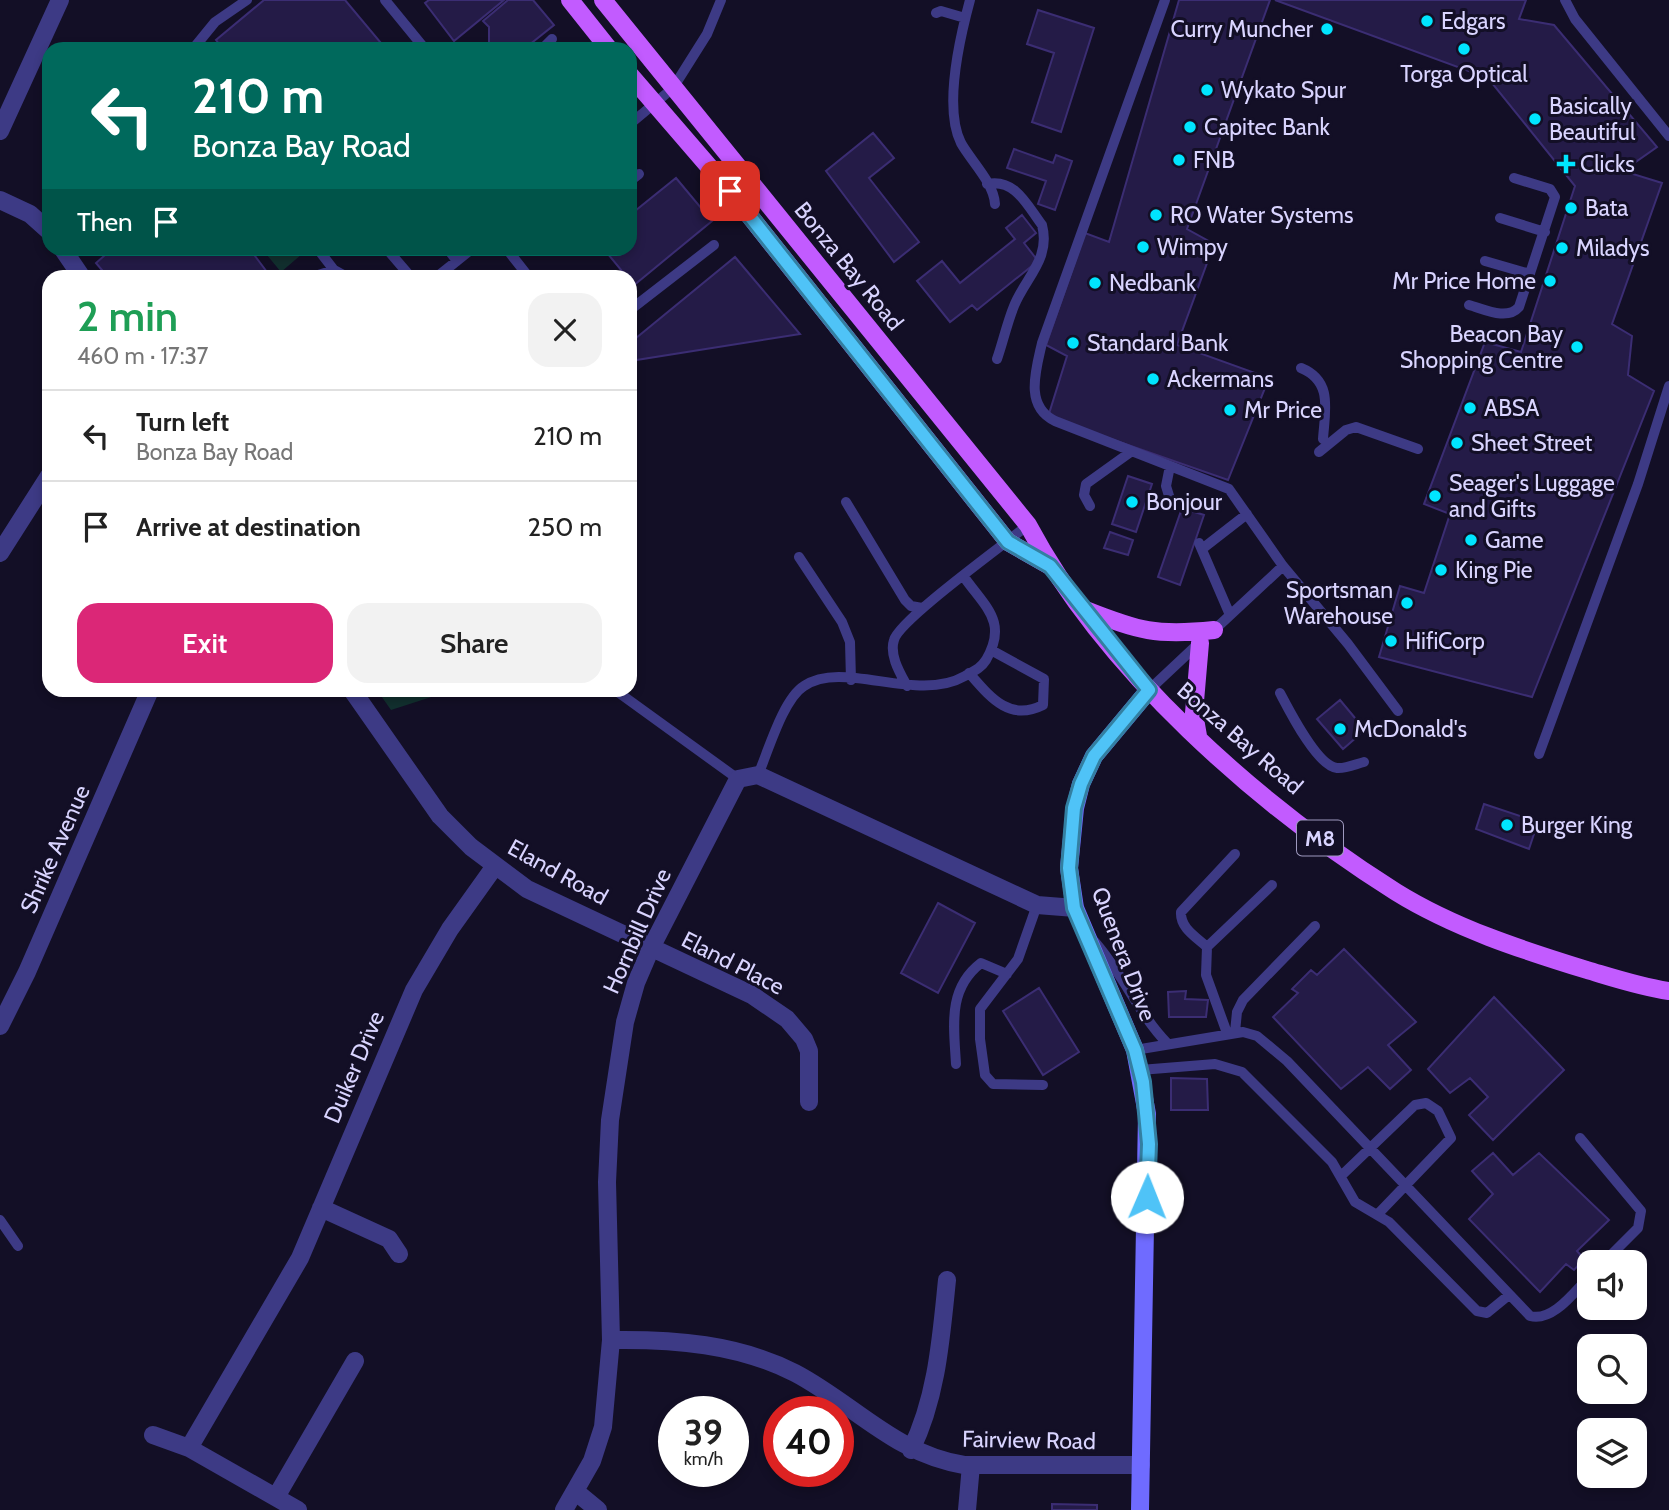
<!DOCTYPE html>
<html lang="en">
<head>
<meta charset="utf-8">
<style>
	body { margin:0; font-family:Cabin,sans-serif; background:#f2f2f2; color:#222; height:100vh; display:flex; flex-direction:column; font-size:26px; white-space:nowrap }
	* { box-sizing:border-box; margin:0 }
	p { font-size:23px; color:#767676 }
	.icon { flex:none; width:38px; height:38px; fill:none; stroke:currentColor; stroke-width:2; stroke-linecap:round; stroke-linejoin:round }
	.map { position:relative; flex:1; overflow:hidden }
	.side { position:absolute; left:42px; top:270px; width:595px; height:427px; display:flex; flex-direction:column; background:#fff; border-radius:21px; box-shadow:0 4px 10px #0003 }
	.side>* { flex:none }
	.hud { position:absolute; left:42px; top:42px; width:595px; height:214px; border-radius:21px; box-shadow:0 4px 10px #0003; background:#00695c; color:#fff; overflow:hidden }
	.controls { position:absolute; left:1577px; top:1250px; display:grid; gap:14px }
	.controls a { display:grid; place-items:center; width:70px; height:70px; border-radius:14px; background:#fff; box-shadow:0 4px 10px #0003; font-size:35px }
	.speed { position:absolute; left:658px; top:1396px; display:flex; gap:14px; font-size:35px; font-weight:700; text-align:center }
	.speed>* { display:grid; place-content:center; width:91px; height:91px; border-radius:50%; background:#fff; box-shadow:0 4px 10px #0003; line-height:1 }
	.speed small { font-size:18px; font-weight:400 }
	.speed .limit { border:10px solid #d22; background:#fff; color:#111 }
	.pin { position:absolute; display:grid; place-items:center; width:60px; height:60px; color:#fff; margin:-30px; border-radius:14px; box-shadow:0 4px 10px #0006 }
	.me { position:absolute; width:77px; margin:-38px; rotate:1deg; stroke-linejoin:round; filter:drop-shadow(0 0 5px #0008) }
	.turn { display:flex; align-items:center; gap:24px; height:147px; padding:0 35px; font-size:32px }
	.turn .icon { width:91px; height:91px; stroke-width:2.5 }
	.turn b { display:block; font-size:49px; line-height:60px }
	.then { display:flex; align-items:center; height:66px; padding:0 35px; background:#0003; gap:14px; font-size:26px }
	.round { display:grid; place-items:center; flex:none; width:74px; height:74px; border-radius:21px; background:#f2f2f2 }
	.overview { display:flex; align-items:center; justify-content:space-between; height:119px; padding:0 35px }
	h1 { font-size:42px; font-weight:600; line-height:52px; color:#1e9e55 }
	.cta { display:flex; gap:14px; margin-top:auto; padding:14px 35px }
	.cta a { flex:1; height:80px; border-radius:21px; background:#db2777; color:#fff; font-size:28px; font-weight:600; line-height:80px; text-align:center }
	.cta a+a { background:#f2f2f2; color:#222 }
	ul { padding:0; list-style:none }
	li { display:flex; align-items:center; gap:21px; height:91px; padding:0 35px; border-top:2px solid #e0e0e0 }
	li div { flex:1 }
	li b { display:block; font-size:26px }
	li em { font-style:normal }
	.map>svg:first-child { display:block }
	.green { fill:#12302f }
	.building { fill:#241b47; stroke:#3b2d73; stroke-width:2 }
	.lines { fill:none; stroke-linecap:round; stroke-linejoin:round }
	.lane { stroke:#3d3a85; stroke-width:10 }
	.street { stroke:#3d3a85; stroke-width:18 }
	.secondary { stroke:#6f6bff; stroke-width:18 }
	.primary { stroke:#c25bff; stroke-width:18 }
	.route-casing { stroke:#337fa1; stroke-width:18 }
	.route { stroke:#4fc3f7; stroke-width:12 }
	.poi-dot { fill:#00e5ff; stroke:#130f26; stroke-width:2.5 }
	.labels { text-anchor:middle; dominant-baseline:central; stroke-width:6; stroke-linejoin:round; paint-order:stroke }
	.shield { fill:#130f26; stroke:#9e99be; stroke-width:2 }
	.shield-label { font-size:21px; font-weight:bold; fill:#d9d4ff }
	.poi-label { font-size:23px; fill:#d9d4ff; stroke:#130f26; text-anchor:start }
	.street-label { font-size:23px; fill:#d9d4ff; stroke:#130f26 }
</style>
</head>
<body>
<div class="map">
<svg width="1669" height="1510" viewBox="0 0 1669 1510">
	<rect width="100%" height="100%" fill="#130f26"/>
	<!-- green -->
	<path class="green" d="M262,249H298L302,254L281,272Z
		M377,690H376H453L391,710Z"/>
	<!-- building -->
	<path class="building" d="M264,0H345L386,49H223L216,40Z
		M429,0H504L454,41L425,3Z
		M508,0H533L554,25L524,49H481L489,42V27L483,21Z
		M1179,0H1270L1187,229L1214,244L1177,345L1269,378L1228,480L1048,417L1067,356L1046,345L1085,233L1109,242Z
		M1275,0H1526L1519,19L1554,25L1657,147L1623,171L1662,183L1612,324L1632,336L1628,375L1654,391L1532,697L1379,657L1400,586L1424,593L1450,514L1424,504L1485,342L1521,352L1575,186L1488,78Z
		M1038,10L1094,28L1061,132L1032,122L1054,53L1027,44Z
		M873,133L894,158L869,178L919,242L894,262L826,171Z
		M1014,149L1053,163L1056,155L1072,161L1055,210L1038,204L1046,181L1007,168Z
		M676,178L712,221L633,286L630,276H626L603,248H630V215Z
		M1022,215L1036,233L1024,243L1038,261L977,310L972,305L950,322L917,281L942,261L960,283L1015,239L1006,228Z
		M113,248H249L267,272H281L279,276H107L96,263Z
		M735,257L800,334L630,361V343Z
		M1128,476L1152,484L1136,532L1112,524Z
		M1182,508L1204,515L1180,585L1158,577Z
		M1110,532L1133,540L1128,555L1104,548Z
		M1340,700L1365,730L1343,749L1317,719Z
		M1484,804L1538,822L1529,849L1476,829Z
		M938,903L975,923L938,993L901,973Z
		M1344,949L1416,1022L1388,1045L1411,1070L1390,1089L1368,1067L1341,1089L1273,1017L1298,993L1292,989L1311,970L1317,975Z
		M1039,988L1079,1052L1043,1075L1003,1011Z
		M1186,991L1185,999L1208,1000L1206,1017H1169L1168,992Z
		M1494,997L1564,1070L1493,1140L1469,1115L1488,1097L1470,1078L1450,1093L1428,1069Z
		M1171,1078L1207,1079L1208,1110H1171Z
		M1493,1153L1513,1175L1539,1153L1609,1220L1577,1251L1584,1259L1574,1270L1566,1264L1540,1292L1469,1219L1493,1194L1472,1171Z
		M1052,1504L1097,1505V1510H1052Z"/>
	<g class="lines">
		<!-- lane -->
		<path class="lane" d="M385,0L425,49
			M970,0C960,37 943,107 961,143C971,161 994,183 995,204
			M1165,0L1042,343C1036,370 1024,406 1055,421L1229,489L1283,566L1348,644L1398,711
			M1565,0L1575,19L1669,136
			M936,13L941,11L965,18
			M193,49L215,22L247,0
			M542,49L552,39
			M630,124L673,88L707,34L721,0
			M630,181L639,174
			M987,184C1015,178 1027,205 1042,225C1051,259 1025,278 1014,306C1007,323 1003,342 997,359
			M1500,218L1545,232
			M317,248L334,270
			M386,248L410,276
			M447,248L457,261
			M506,248L528,276
			M1485,261L1530,274
			M315,276L334,270L345,276
			M438,276L473,248
			M1469,305C1484,309 1507,321 1519,307L1555,197L1550,189L1514,178
			M630,310L714,245
			M1301,368C1333,381 1325,410 1323,439
			M1319,452L1346,430L1356,427L1418,449
			M1170,466L1166,486L1170,499
			M846,502L905,600L911,606L922,608
			M1090,506L1084,495L1086,484L1132,451
			M1199,543L1230,615
			M1202,549L1247,514
			M799,557L842,622L850,642L851,680
			M1212,632L1283,566
			M969,673C990,697 1009,722 1043,705L1044,679L991,650
			M907,686C900,673 889,655 894,640C899,620 1005,544 1028,525
			M615,690L738,779
			M1149,690L1198,644
			M1280,693C1289,710 1317,766 1337,768C1345,769 1356,764 1364,762
			M1539,754L1638,484L1669,386
			M758,775C768,752 783,699 804,686C844,659 916,704 965,676C974,671 981,668 986,660C1008,622 986,608 964,577
			M1037,905L1018,959L980,1009V1039L985,1075L993,1084L1043,1085
			M1095,942C1123,974 1138,1013 1167,1043
			M1207,947C1196,937 1180,928 1181,912L1235,854
			M1235,1032L1237,1012L1243,1000L1315,926
			M1227,1033L1206,975L1207,947L1272,885
			M1135,1050L1243,1032L1257,1036L1287,1061L1530,1316C1553,1322 1574,1292 1589,1277
			M956,1064C954,1027 947,989 981,963L1007,974
			M1140,1070L1215,1064L1242,1072L1332,1162L1355,1202L1389,1222L1477,1311L1487,1313L1509,1295
			M1580,1138L1641,1211L1638,1228L1604,1262
			M1341,1176L1415,1105L1426,1103L1438,1111L1451,1138L1377,1215
			M0,1220L18,1246"/>
		<!-- street -->
		<path class="street" d="M0,131L60,0
			M0,200L30,214L49,231
			M62,248L81,276
			M0,553L49,476
			M352,690L440,816L471,847L527,889L752,995L787,1019L804,1039L809,1051V1102
			M0,1026L27,972L150,690
			M321,1208L389,1239L399,1254
			M611,1340C674,1339 738,1344 795,1373C854,1404 895,1454 964,1465H1141
			M153,1435L189,1448L298,1510
			M189,1448L300,1258L414,990L450,929L495,866
			M911,1450C937,1397 941,1338 947,1280
			M575,1491L598,1510
			M276,1497L355,1361
			M564,1510L592,1461L603,1427L611,1340L607,1182L610,1120L625,1022L636,983L651,948L738,779L758,775L1037,905L1075,908
			M967,1510L971,1465"/>
		<!-- secondary -->
		<path class="secondary" d="M1140,1510L1147,1114L1135,1050L1075,908L1069,868L1075,808L1081,784L1094,756L1149,690"/>
		<!-- primary -->
		<path class="primary" d="M570,0L609,49
			M603,0L1028,525C1105,670 1258,805 1396,892C1454,928 1522,950 1587,970C1614,978 1641,987 1669,991
			M630,75L730,191L1008,542L1050,566
			M1086,610C1139,631 1156,636 1214,630
			M1198,736L1194,713L1200,643"/>
	</g>
	<g class="lines">
		<!-- route casing -->
		<g class="route-casing">
			<path id="route" d="M730,191L1008,542L1050,566L1149,690L1094,756L1081,784L1074,808L1069,868L1074,908L1135,1050L1143,1082L1149,1144L1147,1197"/>
		</g>
		<!-- route -->
		<use href="#route" class="route"/>
	</g>
	<!-- markers -->
	<g class="poi-dot">
		<circle cx="1427" cy="21" r="7"/>
		<circle cx="1327" cy="29" r="7"/>
		<circle cx="1464" cy="49" r="7"/>
		<circle cx="1207" cy="90" r="7"/>
		<circle cx="1535" cy="119" r="7"/>
		<circle cx="1190" cy="127" r="7"/>
		<circle cx="1179" cy="160" r="7"/>
		<path d="M1562.5 153.5h7v7h7v7h-7v7h-7v-7h-7v-7h7z"/>
		<circle cx="1571" cy="208" r="7"/>
		<circle cx="1156" cy="215" r="7"/>
		<circle cx="1143" cy="247" r="7"/>
		<circle cx="1562" cy="248" r="7"/>
		<circle cx="1550" cy="281" r="7"/>
		<circle cx="1095" cy="283" r="7"/>
		<circle cx="1073" cy="343" r="7"/>
		<circle cx="1577" cy="347" r="7"/>
		<circle cx="1153" cy="379" r="7"/>
		<circle cx="1470" cy="408" r="7"/>
		<circle cx="1230" cy="410" r="7"/>
		<circle cx="1457" cy="443" r="7"/>
		<circle cx="1435" cy="496" r="7"/>
		<circle cx="1132" cy="502" r="7"/>
		<circle cx="1471" cy="540" r="7"/>
		<circle cx="1441" cy="570" r="7"/>
		<circle cx="1407" cy="603" r="7"/>
		<circle cx="1391" cy="641" r="7"/>
		<circle cx="1340" cy="729" r="7"/>
		<circle cx="1507" cy="825" r="7"/>
	</g>
	<g class="labels">
		<!-- shield labels -->
		<rect class="shield" x="1297" y="820.5" width="46" height="35" rx="5"/>
		<g class="shield-label">
			<text x="1320" y="838">M8</text>
		</g>
		<!-- poi labels -->
		<g class="poi-label">
			<text x="1441" y="21">Edgars</text>
			<text x="1313" y="29" text-anchor="end">Curry Muncher</text>
			<text x="1464" y="74" text-anchor="middle">Torga Optical</text>
			<text x="1221" y="90">Wykato Spur</text>
			<text x="1549" y="106">Basically<tspan x="1549" dy="26">Beautiful</tspan></text>
			<text x="1204" y="127">Capitec Bank</text>
			<text x="1193" y="160">FNB</text>
			<text x="1580" y="164">Clicks</text>
			<text x="1585" y="208">Bata</text>
			<text x="1170" y="215">RO Water Systems</text>
			<text x="1157" y="247">Wimpy</text>
			<text x="1576" y="248">Miladys</text>
			<text x="1536" y="281" text-anchor="end">Mr Price Home</text>
			<text x="1109" y="283">Nedbank</text>
			<text x="1563" y="334" text-anchor="end">Beacon Bay<tspan x="1563" dy="26">Shopping Centre</tspan></text>
			<text x="1087" y="343">Standard Bank</text>
			<text x="1167" y="379">Ackermans</text>
			<text x="1484" y="408">ABSA</text>
			<text x="1244" y="410">Mr Price</text>
			<text x="1471" y="443">Sheet Street</text>
			<text x="1449" y="483">Seager's Luggage<tspan x="1449" dy="26">and Gifts</tspan></text>
			<text x="1146" y="502">Bonjour</text>
			<text x="1485" y="540">Game</text>
			<text x="1455" y="570">King Pie</text>
			<text x="1393" y="590" text-anchor="end">Sportsman<tspan x="1393" dy="26">Warehouse</tspan></text>
			<text x="1405" y="641">HifiCorp</text>
			<text x="1354" y="729">McDonald's</text>
			<text x="1521" y="825">Burger King</text>
		</g>
		<!-- street labels -->
		<g class="street-label">
			<text transform="translate(849 266) rotate(51)">Bonza Bay Road</text>
			<text transform="translate(1240 738) rotate(41)">Bonza Bay Road</text>
			<text transform="translate(55 849) rotate(-66)">Shrike Avenue</text>
			<text transform="translate(558 872) rotate(29)">Eland Road</text>
			<text transform="translate(637 931) rotate(-66)">Hornbill Drive</text>
			<text transform="translate(1124 954) rotate(69)">Quenera Drive</text>
			<text transform="translate(733 963) rotate(27)">Eland Place</text>
			<text transform="translate(354 1067) rotate(-67)">Duiker Drive</text>
			<text transform="translate(1029 1440) rotate(1)">Fairview Road</text>
		</g>
	</g>
</svg>
<div class="controls">
<a><svg class="icon" aria-label="sound" viewBox="0 0 24 24"><path d="M4 9h4l5-4v14l-5-4H4zM17 9q2 3 0 6"/></svg></a>
<a><svg class="icon" aria-label="search" viewBox="0 0 24 24"><circle cx="10" cy="10" r="6"/><path d="M15 15l6 6"/></svg></a>
<a><svg class="icon" aria-label="layers" viewBox="0 0 24 24"><path d="M12 4l9 5-9 5-9-5zM3 14l9 5 9-5"/></svg></a>
</div>
<div class="speed"><div>39<small>km/h</small></div><div class="limit">40</div></div>
<div class="pin" style="left:730px;top:191px;background:#d93025"><svg class="icon" aria-label="arrive" viewBox="0 0 24 24"><path d="M6 21V4h12l-3 4 3 4H6"/></svg></div>
<svg class="me" style="left:1147px;top:1197px" viewBox="-20 -20 40 40"><circle r="19" fill="#fff"/><path d="M0-13L10 11 0 6-10 11z" fill="#4fc3f7"/></svg>
<div class="hud">
<div class="turn"><svg class="icon" aria-label="left" viewBox="0 0 24 24"><path d="M17 20v-9H6M10 6l-5 5 5 5"/></svg><div><b>210 m</b>Bonza Bay Road</div></div>
<div class="then">Then<svg class="icon" aria-label="arrive" viewBox="0 0 24 24"><path d="M6 21V4h12l-3 4 3 4H6"/></svg></div>
</div>
<section class="side">
<div class="overview"><div><h1>2 min</h1><p>460 m · 17:37</p></div><a class="round"><svg class="icon" aria-label="close" viewBox="0 0 24 24"><path d="M6 6l12 12M18 6L6 18"/></svg></a></div>
<ul>
<li><svg class="icon" aria-label="left" viewBox="0 0 24 24"><path d="M17 20v-9H6M10 6l-5 5 5 5"/></svg><div><b>Turn left</b><p>Bonza Bay Road</p></div><em>210 m</em></li>
<li><svg class="icon" aria-label="arrive" viewBox="0 0 24 24"><path d="M6 21V4h12l-3 4 3 4H6"/></svg><div><b>Arrive at destination</b></div><em>250 m</em></li>
</ul>
<div class="cta"><a>Exit</a><a>Share</a></div>
</section>
</div>
</body>
</html>
